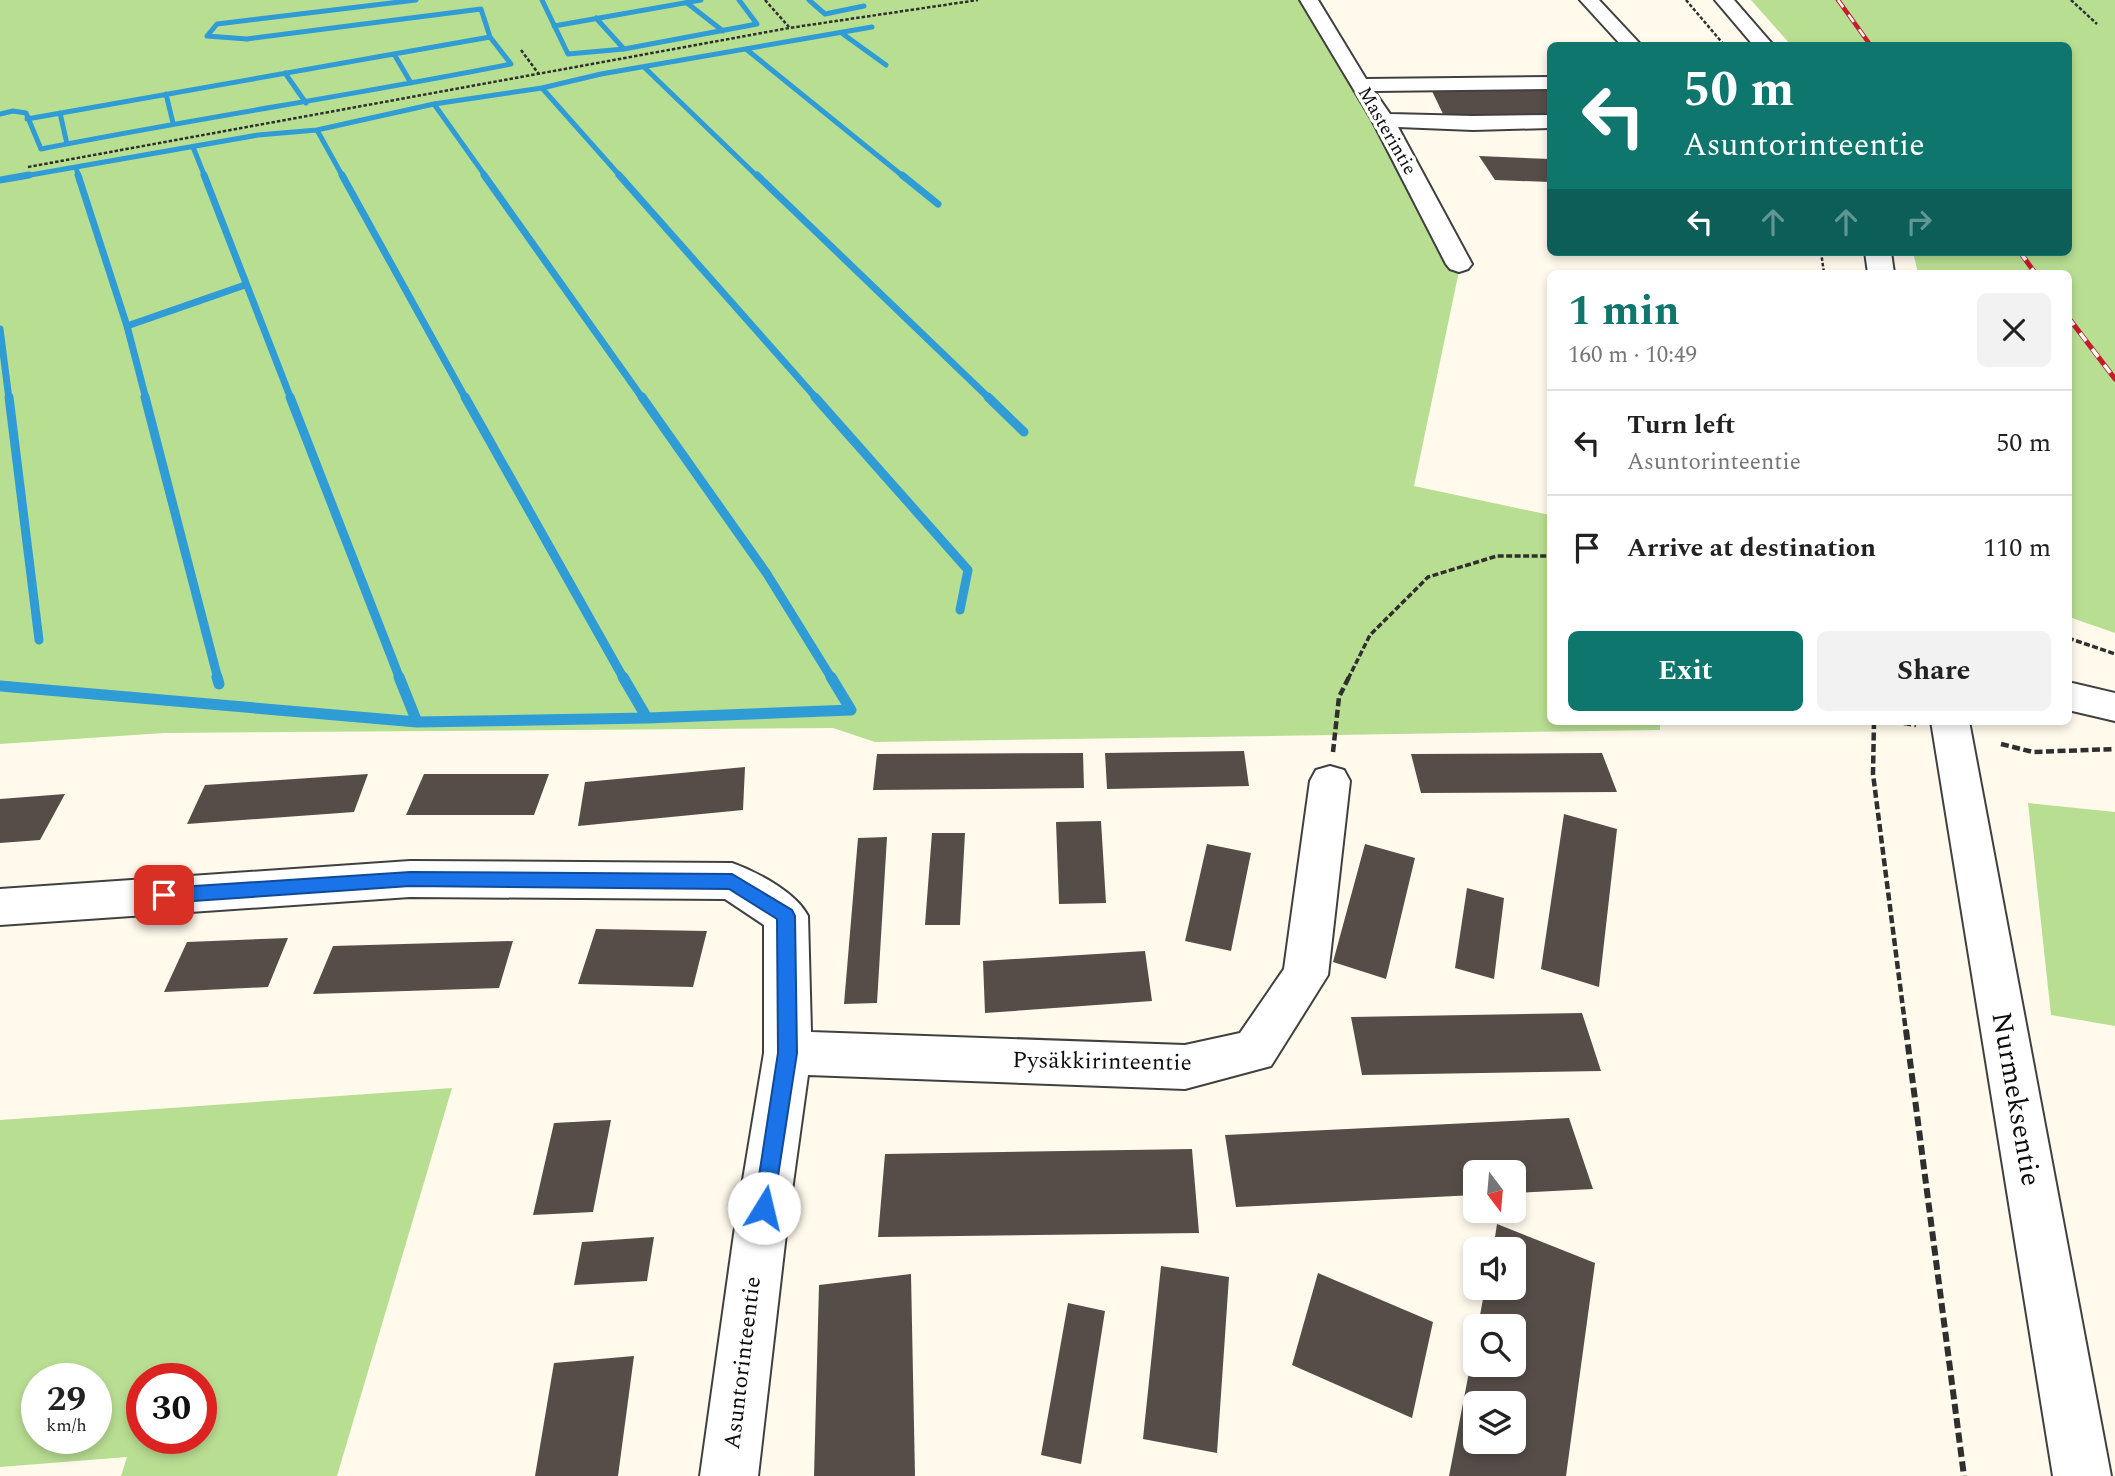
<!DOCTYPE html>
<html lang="en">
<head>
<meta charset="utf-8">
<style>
	body { margin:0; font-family:Spectral,serif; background:#f2f2f2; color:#222; height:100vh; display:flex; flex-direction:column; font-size:26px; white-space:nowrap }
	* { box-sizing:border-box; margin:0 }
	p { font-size:23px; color:#767676 }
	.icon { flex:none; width:38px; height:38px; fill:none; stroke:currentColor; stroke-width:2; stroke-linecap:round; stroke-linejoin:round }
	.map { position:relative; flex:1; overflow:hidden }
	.sheet { position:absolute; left:1547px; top:270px; width:525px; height:455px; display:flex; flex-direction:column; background:#fff; border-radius:10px; box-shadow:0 4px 10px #0003 }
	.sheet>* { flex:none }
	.hud { position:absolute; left:1547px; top:42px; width:525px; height:214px; border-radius:10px; box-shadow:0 4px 10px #0003; background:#0f766e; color:#fff; overflow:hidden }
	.needle { width:46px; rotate:164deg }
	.fabs { position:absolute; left:1463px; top:1160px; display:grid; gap:14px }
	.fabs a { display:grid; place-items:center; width:63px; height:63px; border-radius:10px; background:#fff; box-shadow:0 4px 10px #0003; font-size:35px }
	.speed { position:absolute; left:21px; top:1363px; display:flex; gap:14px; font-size:35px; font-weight:700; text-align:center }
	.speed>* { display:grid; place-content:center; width:91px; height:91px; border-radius:50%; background:#fff; box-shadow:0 4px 10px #0003; line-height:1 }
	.speed small { font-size:18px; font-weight:400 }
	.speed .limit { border:10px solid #d22; background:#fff; color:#111 }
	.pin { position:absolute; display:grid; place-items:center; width:60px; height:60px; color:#fff; margin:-30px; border-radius:14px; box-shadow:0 4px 10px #0006 }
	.me { position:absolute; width:77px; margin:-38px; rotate:9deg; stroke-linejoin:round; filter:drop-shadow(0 0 5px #0008) }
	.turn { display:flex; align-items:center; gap:24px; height:147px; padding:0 21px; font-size:32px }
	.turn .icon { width:91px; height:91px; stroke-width:2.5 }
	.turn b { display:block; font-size:49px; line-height:60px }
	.lanes { display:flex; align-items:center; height:66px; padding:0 21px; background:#0003; justify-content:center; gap:35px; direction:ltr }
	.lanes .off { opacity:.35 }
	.round { display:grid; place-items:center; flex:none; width:74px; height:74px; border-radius:10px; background:#f2f2f2 }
	.headline { display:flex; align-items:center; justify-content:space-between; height:119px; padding:0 21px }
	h1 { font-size:42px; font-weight:700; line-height:52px; color:#0f766e }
	.button { display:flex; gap:14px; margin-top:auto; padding:14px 21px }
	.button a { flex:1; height:80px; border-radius:10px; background:#0f766e; color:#fff; font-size:28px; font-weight:700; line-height:80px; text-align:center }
	.button a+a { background:#f2f2f2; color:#222 }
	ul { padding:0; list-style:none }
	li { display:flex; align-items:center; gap:21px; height:105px; padding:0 21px; border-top:2px solid #e0e0e0 }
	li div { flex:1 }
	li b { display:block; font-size:26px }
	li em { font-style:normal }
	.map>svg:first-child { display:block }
	.forest { fill:#b8de92; fill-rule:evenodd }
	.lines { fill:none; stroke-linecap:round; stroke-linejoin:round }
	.stream-far3 { stroke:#309cd6; stroke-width:5 }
	.stream-far2 { stroke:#309cd6; stroke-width:7 }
	.stream-far1 { stroke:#309cd6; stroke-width:9 }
	.stream { stroke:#309cd6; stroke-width:11 }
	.building { fill:#564d48; fill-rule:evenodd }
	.minor-casing { stroke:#404040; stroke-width:4 }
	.path-far3 { stroke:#2f2f2f; stroke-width:2.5; stroke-dasharray:3.5 2; stroke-linecap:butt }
	.path-far2 { stroke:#2f2f2f; stroke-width:3.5; stroke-dasharray:6 2.5; stroke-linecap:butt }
	.path-far1 { stroke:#2f2f2f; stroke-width:4.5; stroke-dasharray:8 3.5; stroke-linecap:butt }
	.path { stroke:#2f2f2f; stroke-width:6; stroke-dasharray:10 4.5; stroke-linecap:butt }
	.minor { fill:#fff; fill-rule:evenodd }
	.rail-far1-casing { stroke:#c51c2c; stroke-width:4.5 }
	.rail-casing { stroke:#c51c2c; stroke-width:5 }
	.rail-far1 { stroke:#fff; stroke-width:2.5; stroke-dasharray:9; stroke-linecap:butt }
	.rail { stroke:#fff; stroke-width:3.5; stroke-dasharray:10; stroke-linecap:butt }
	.route { fill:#1a73e8; stroke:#114b97; stroke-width:2 }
	.labels { text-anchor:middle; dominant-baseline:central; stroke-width:7; stroke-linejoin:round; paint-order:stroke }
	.far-street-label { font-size:19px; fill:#0d0d0d; stroke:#fff }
	.street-label { font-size:23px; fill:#0d0d0d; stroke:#fff }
	.near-street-label { font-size:28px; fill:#0d0d0d; stroke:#fff }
</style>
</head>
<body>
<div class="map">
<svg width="2115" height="1476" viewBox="0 0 2115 1476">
	<rect width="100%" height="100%" fill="#fffaec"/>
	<!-- forest -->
	<path class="forest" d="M0,0H1300L1459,271L1414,486L1550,515V721H1660V730L875,742L833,728L164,733L0,744Z
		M1751,0H2115V633L2069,617L2068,273H1918L1913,252H2068V46L1791,45Z
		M2028,803L2115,812V1026L2051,1015Z
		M452,1088L337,1476H121L127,1457L0,1467V1120ZM96,1379V1438H37V1379ZM142,1379H201V1438H142Z"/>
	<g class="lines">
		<!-- stream-far3 -->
		<path class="stream-far3" d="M542,0L568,54L624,49L757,24L739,0
			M809,0L825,14L864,6
			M687,3L723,31
			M596,18L624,49
			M554,26L701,0
			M843,34L886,65
			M746,49L904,177
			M394,54L411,83
			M645,68L758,177
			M285,73L306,103
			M542,88L621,177
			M166,94L173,123
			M434,104L486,177
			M60,113L67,144
			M0,114L13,111L26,113L41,149C197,118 355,95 511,64L490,37L481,9L247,39L207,36L217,24L416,0
			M27,119L490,37
			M317,130L343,177
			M193,147L205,177
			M76,168L79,177
			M19,177L258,135L317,130L434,104L542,88L601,74L872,27"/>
		<!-- stream-far2 -->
		<path class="stream-far2" d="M78,175L127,326L146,399
			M204,175L291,399
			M342,175L466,399
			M484,175L643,399
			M619,175L817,399
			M757,175L990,399
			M902,175L938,204
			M0,180L29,175
			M127,326L245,285
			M0,329L9,399"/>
		<!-- stream-far1 -->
		<path class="stream-far1" d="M9,397L39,640
			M145,397L218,679
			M290,397L400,679
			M465,397L624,679
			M642,397L767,574L832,679
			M815,397L968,570L960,610
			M988,397L1024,432"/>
		<!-- stream -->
		<path class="stream" d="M217,677L219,684
			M399,677L417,722
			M623,677L647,718
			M0,686L417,722L647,718L851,710L831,677"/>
	</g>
	<!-- building -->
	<path class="building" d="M1430,87H1550V114H1443Z
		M1479,156L1550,159V182L1495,180Z
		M1244,751L1249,786L1107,789L1105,753Z
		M1083,753L1084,788L873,790L877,754Z
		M1602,753L1617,792L1421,793L1411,754Z
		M745,767L743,810L578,826L585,782Z
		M368,774L354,812L187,824L205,785Z
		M424,774H549L534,815H406Z
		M65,794L40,840L0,843V799Z
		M1564,814L1617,829L1599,987L1541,969Z
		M1101,821L1106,903L1059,904L1056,822Z
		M932,833H965L960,925H925Z
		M887,837L877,1003L844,1004L858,838Z
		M1207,844L1251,853L1231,951L1185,941Z
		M1365,844L1415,858L1386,979L1333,962Z
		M1467,888L1504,898L1494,979L1455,968Z
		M596,929L707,931L693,987L578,984Z
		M288,938L268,987L164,992L187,942Z
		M513,941L499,988L313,994L333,946Z
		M1145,951L1152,1001L985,1013L983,961Z
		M1582,1013L1601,1071L1362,1075L1351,1017Z
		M1569,1118L1593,1189L1514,1193V1172H1475V1195L1236,1207L1225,1135Z
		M611,1120L593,1212L533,1215L554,1123Z
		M1192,1149L1199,1233L878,1237L885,1154Z
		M1497,1224L1595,1263L1566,1476H1449L1474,1346L1475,1365H1514V1326H1478L1485,1288H1514V1250H1493ZM1475,1404H1514V1442H1475Z
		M654,1237L647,1281L574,1285L582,1242Z
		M1161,1266L1229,1277L1217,1453L1143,1439Z
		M1318,1273L1433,1322L1412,1418L1292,1365Z
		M911,1274L915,1476H814L819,1285Z
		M1068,1303L1105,1311L1081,1464L1041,1455Z
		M634,1356L618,1476H535L554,1363Z"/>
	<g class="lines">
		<!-- minor casing -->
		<g class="minor-casing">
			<path id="minor" d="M1300,0H1318L1366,79L1550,77V89L1374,91L1390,114L1473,116L1550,115V128L1473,130L1398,127L1472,264L1468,269L1459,272L1450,269L1446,264L1372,120Z
				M1580,0H1599L1642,46H1622Z
				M1715,0H1734L1774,46H1754Z
				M1865,252H1891L1894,273H1868Z
				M2068,682L2115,693V721L2068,710Z
				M1931,721H1969L2111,1476H2053Z
				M1330,766L1344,770L1350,781L1328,975L1271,1066L1185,1089L808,1075L786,1234L758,1476H700L734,1234L764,1053V925L725,899L410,897L0,925V889L410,861L732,863C757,872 796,892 808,916L811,1032L1185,1045L1240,1033L1284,969L1310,781L1316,770Z"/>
		</g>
		<!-- path-far3 -->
		<path class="path-far3" d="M765,0L789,27
			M1686,0L1725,46
			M2071,0L2097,24
			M521,50L538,73
			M28,167L789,28L978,0
			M1821,252L1824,273"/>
		<!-- path-far2 -->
		<path class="path-far2" d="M2068,638L2115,654
			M1348,679L1370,635L1428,577L1497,556H1550"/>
		<!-- path-far1 -->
		<path class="path-far1" d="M1874,721L1873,774L1906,1032
			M1892,721L1916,725
			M2001,744L2033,752L2115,749
			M1333,752L1339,697L1349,677"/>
		<!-- path -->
		<path class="path" d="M1906,1030L1964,1476"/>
		<!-- minor -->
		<use href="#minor" class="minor"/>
		<!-- rail-far1 casing -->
		<g class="rail-far1-casing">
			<path id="rail-far1" d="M1838,0L1871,46"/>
		</g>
		<!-- rail casing -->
		<g class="rail-casing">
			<path id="rail" d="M2020,252L2035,273
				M2068,317L2115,379"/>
		</g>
		<!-- rail-far1 -->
		<use href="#rail-far1" class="rail-far1"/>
		<!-- rail -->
		<use href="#rail" class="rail"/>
	</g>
	<!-- route -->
	<path class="route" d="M410,872L732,874L792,910L795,916L797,1053L772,1215L764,1218L757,1215L754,1208L778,1053L777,919L729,889L410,886L164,903L158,901L155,895L158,890L164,888Z"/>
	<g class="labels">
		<!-- far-street labels -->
		<g class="far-street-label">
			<text transform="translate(1387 131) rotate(60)">Masterintie</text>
		</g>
		<!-- street labels -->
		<g class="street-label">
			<text transform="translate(1102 1062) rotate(1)">Pysäkkirinteentie</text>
			<text transform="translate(743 1363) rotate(-83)">Asuntorinteentie</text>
		</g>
		<!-- near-street labels -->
		<g class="near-street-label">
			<text transform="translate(2016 1099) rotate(80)">Nurmeksentie</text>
		</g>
	</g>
</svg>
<div class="fabs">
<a><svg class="needle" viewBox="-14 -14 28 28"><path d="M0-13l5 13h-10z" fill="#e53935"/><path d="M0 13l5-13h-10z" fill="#767676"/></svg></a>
<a><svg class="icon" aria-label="sound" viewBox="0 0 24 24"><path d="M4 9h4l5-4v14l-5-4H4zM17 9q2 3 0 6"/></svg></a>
<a><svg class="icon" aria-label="search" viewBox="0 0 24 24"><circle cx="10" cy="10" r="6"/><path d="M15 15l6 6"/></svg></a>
<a><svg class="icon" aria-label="layers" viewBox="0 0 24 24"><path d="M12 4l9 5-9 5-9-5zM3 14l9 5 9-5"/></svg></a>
</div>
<div class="speed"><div>29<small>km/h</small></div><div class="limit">30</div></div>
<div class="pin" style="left:164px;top:895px;background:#d93025"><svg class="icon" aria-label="arrive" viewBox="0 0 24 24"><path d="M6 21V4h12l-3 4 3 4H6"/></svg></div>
<svg class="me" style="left:764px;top:1208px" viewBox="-20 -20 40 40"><circle r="19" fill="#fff"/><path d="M0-13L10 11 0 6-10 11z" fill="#1a73e8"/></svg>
<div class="hud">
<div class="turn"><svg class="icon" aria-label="left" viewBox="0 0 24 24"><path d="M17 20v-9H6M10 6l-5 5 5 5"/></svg><div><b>50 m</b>Asuntorinteentie</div></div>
<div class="lanes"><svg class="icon" aria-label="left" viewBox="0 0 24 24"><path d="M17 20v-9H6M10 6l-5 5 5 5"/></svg><svg class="icon off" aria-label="ahead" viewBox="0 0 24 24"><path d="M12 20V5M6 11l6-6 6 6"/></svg><svg class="icon off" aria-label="ahead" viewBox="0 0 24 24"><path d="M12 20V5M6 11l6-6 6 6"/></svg><svg class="icon off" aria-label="right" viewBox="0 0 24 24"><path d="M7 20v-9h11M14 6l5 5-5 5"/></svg></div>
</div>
<section class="sheet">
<div class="headline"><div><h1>1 min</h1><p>160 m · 10:49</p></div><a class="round"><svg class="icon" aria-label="close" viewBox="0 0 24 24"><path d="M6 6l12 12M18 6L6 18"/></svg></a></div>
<ul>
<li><svg class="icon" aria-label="left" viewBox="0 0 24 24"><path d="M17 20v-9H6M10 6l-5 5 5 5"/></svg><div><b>Turn left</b><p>Asuntorinteentie</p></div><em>50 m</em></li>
<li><svg class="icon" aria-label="arrive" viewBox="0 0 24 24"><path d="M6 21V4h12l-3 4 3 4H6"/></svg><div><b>Arrive at destination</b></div><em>110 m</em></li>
</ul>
<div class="button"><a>Exit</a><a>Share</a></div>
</section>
</div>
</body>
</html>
